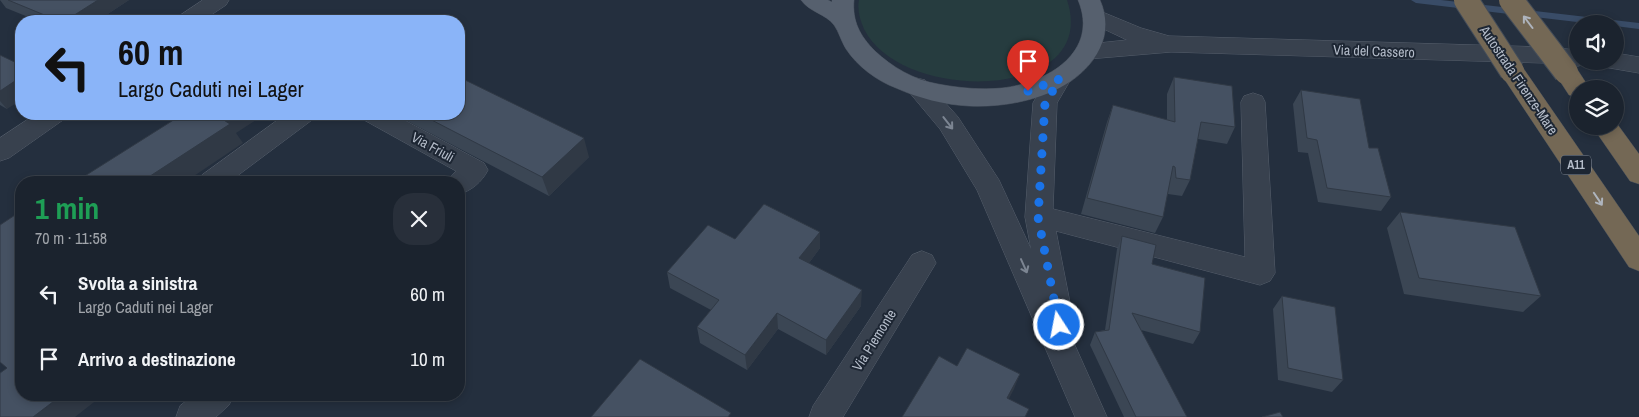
<!DOCTYPE html>
<html lang="it">
<head>
<meta charset="utf-8">
<style>
	body { margin:0; font-family:"Archivo Narrow",sans-serif; background:#282f3a; color:#f1f3f6; height:100vh; display:flex; flex-direction:column; font-size:19px; white-space:nowrap }
	* { box-sizing:border-box; margin:0 }
	p { font-size:16px; color:#a0a4aa }
	.icon { flex:none; width:28px; height:28px; fill:none; stroke:currentColor; stroke-width:2; stroke-linecap:round; stroke-linejoin:round }
	.map { position:relative; flex:1; overflow:hidden }
	.side { position:absolute; left:15px; top:176px; width:450px; height:225px; display:flex; flex-direction:column; background:#1b232e; border-radius:20px; box-shadow:0 2px 8px #0003,0 0 0 1px #39404a }
	.side>* { flex:none }
	.banner { position:absolute; left:15px; top:15px; width:450px; height:105px; border-radius:20px; box-shadow:0 2px 8px #0003,0 0 0 1px #39404a; background:#8ab4f8; color:#111; overflow:hidden }
	.tools { position:absolute; left:1569px; top:15px; display:grid; gap:10px }
	.tools a { display:grid; place-items:center; width:55px; height:55px; border-radius:50%; background:#1b232e; box-shadow:0 2px 8px #0003,0 0 0 1px #39404a; font-size:25px }
	.pin { position:absolute; display:grid; place-items:center; width:42px; height:42px; color:#fff; margin:-51px -21px; border-radius:50% 50% 50% 0; rotate:-45deg; box-shadow:0 0 5px #0007 }
	.pin .icon { rotate:45deg }
	.me { position:absolute; width:55px; margin:-28px; rotate:349deg; stroke-linejoin:round; filter:drop-shadow(0 0 4px #0008) }
	.turn { display:flex; align-items:center; gap:18px; height:105px; padding:0 20px; font-size:22px }
	.turn .icon { width:65px; height:65px; stroke-width:2.5 }
	.turn b { display:block; font-size:35px; line-height:42px }
	.round { display:grid; place-items:center; flex:none; width:52px; height:52px; border-radius:20px; background:#282f3a }
	.overview { display:flex; align-items:center; justify-content:space-between; height:85px; padding:0 20px }
	h1 { font-size:30px; font-weight:700; line-height:38px; color:#1e9e55 }
	ul { padding:0; list-style:none }
	li { display:flex; align-items:center; gap:15px; height:65px; padding:0 20px }
	li div { flex:1 }
	li b { display:block; font-size:19px }
	li em { font-style:normal }
	.map>svg:first-child { display:block }
	.green { fill:#263c3f }
	.lines { fill:none; stroke-linecap:round; stroke-linejoin:round }
	.stream { fill:#394c67; fill-rule:evenodd }
	.minor-casing { stroke:#565f6c; stroke-width:1 }
	.major-casing { stroke:#414a57; stroke-width:1 }
	.highway-casing { stroke:#434c59; stroke-width:1 }
	.minor { fill:#38414e; fill-rule:evenodd }
	.major { fill:#56606e; fill-rule:evenodd }
	.highway { fill:#746855; fill-rule:evenodd }
	.highway-bridge-casing { stroke:#434c59; stroke-width:26; stroke-linecap:butt }
	.highway-bridge { stroke:#746855; stroke-width:24 }
	.wall { fill:#3b4654 }
	.shaded-wall { fill:#303945 }
	.building { fill:#455162; stroke:#303945 }
	.oneway { stroke:#aeb4bd }
	.oneway2 { stroke:#7c8592 }
	.route { stroke:#1a73e8; stroke-width:9; stroke-dasharray:0 16.2 }
	.labels { text-anchor:middle; dominant-baseline:central; stroke-width:4; stroke-linejoin:round; paint-order:stroke }
	.shield { fill:#1d2633; stroke:#878f9c; stroke-width:1 }
	.shield-label { font-size:12px; font-weight:bold; fill:#b4bcc9 }
	.street-label { font-size:14px; fill:#b4bcc9; stroke:#1d2633 }
</style>
</head>
<body>
<div class="map">
<svg width="1639" height="417" viewBox="0 0 1639 417">
	<rect width="100%" height="100%" fill="#242f3e"/>
	<!-- green -->
	<path class="green" d="M859,0H1067C1101,101 902,105 864,29C860,20 857,10 859,0Z"/>
	<g class="lines">
		<!-- stream -->
		<path class="stream" d="M1411,0H1441L1639,23V29L1615,26V24H1594L1416,3Z"/>
		<!-- minor casing -->
		<g class="minor-casing">
			<path id="minor" d="M203,0H229L226,5L202,21H176L179,16Z
				M1095,9L1141,28L1169,36L1544,47L1578,50V61H1588L1586,64L1578,66L1544,63L1171,52L1088,59L1080,57L1076,51L1080,45L1127,40L1087,21L1084,16L1087,11Z
				M1615,53L1639,57V73L1604,67L1600,61H1615Z
				M1059,71L1068,73L1071,79L1057,103L1053,209L1245,257L1241,102L1244,96L1253,93L1262,96L1265,102L1275,273L1270,281L1260,285L1056,231L1072,313L1068,322L1065,323L1107,417H1075L977,190L940,129L904,86L907,80L916,78L925,80L958,117L999,180L1031,249L1025,217L1033,103L1050,73Z
				M36,114H67L63,120L9,158L0,161V138Z
				M286,114H316L312,120L229,182H198L202,175Z
				M361,114H393L484,163L488,170C482,182 471,191 459,194V182H446L456,171L364,120Z
				M922,251L932,255L936,263L843,417H809L813,406L912,255Z
				M194,395H234L229,405L216,417H176L180,406Z"/>
		</g>
		<!-- major casing -->
		<g class="major-casing">
			<path id="major" d="M801,0H828L832,2V0H854C852,21 860,36 875,51C892,67 914,80 938,84C959,88 981,90 1002,88C1047,83 1100,52 1078,0H1100C1120,45 1081,83 1041,96C1018,104 993,107 969,106C945,105 918,98 896,88C877,81 857,66 846,49C841,41 839,32 834,25C826,14 809,12 801,0Z"/>
		</g>
		<!-- highway casing -->
		<g class="highway-casing">
			<path id="highway" d="M1512,63L1521,65L1639,236V271L1629,267L1503,77L1500,71L1503,65Z
				M1566,64L1575,66L1590,89H1578V97L1569,95L1554,72L1557,66Z
				M1615,121L1639,154V184L1630,181L1592,126H1615Z"/>
		</g>
		<!-- minor -->
		<use href="#minor" class="minor"/>
		<!-- major -->
		<use href="#major" class="major"/>
		<!-- highway -->
		<use href="#highway" class="highway"/>
		<!-- highway-bridge casing -->
		<g class="highway-bridge-casing">
			<path id="highway-bridge" d="M1466,0L1512,71
				M1511,0L1566,72"/>
		</g>
		<!-- highway-bridge -->
		<use href="#highway-bridge" class="highway-bridge"/>
	</g>
	<!-- wall -->
	<path class="wall" d="M0,0H129L97,21H38L6,8Z
		M0,55L7,109L0,105Z
		M1174,77L1235,127L1227,144L1198,139L1190,180L1182,196L1168,194V190L1163,217L1155,233L1081,214L1107,122L1113,105L1167,120V94Z
		M1301,90L1391,197L1381,211L1318,202L1308,153L1298,152L1293,104Z
		M394,114H459L589,157L549,196Z
		M1400,212L1541,296L1523,312L1404,294L1387,228Z
		M1122,236L1152,264L1200,332L1193,344L1141,330L1187,417H1124L1090,345L1095,332L1105,330L1117,249Z
		M735,239L820,248L809,263L861,306L826,355L778,329L747,370L700,343L697,327L711,310L670,288L667,272Z
		M1282,296L1343,380L1332,392L1278,380L1273,309Z"/>
	<!-- shaded-wall -->
	<path class="shaded-wall" d="M98,0H129L97,21H65Z
		M21,77V100L7,109L0,101V91Z
		M223,114H265L236,133L243,143L185,182H141L219,117Z
		M584,138L589,157L549,196L542,177Z
		M820,232V248L800,275L799,258Z
		M862,290L861,306L826,355V340Z
		M777,313L778,329L747,370L745,355Z
		M1020,374L1014,389L1002,412L1007,398Z
		M62,395H103L75,417H33Z"/>
	<!-- building -->
	<path class="building" d="M8,0H98L65,21H59Z
		M0,55L21,65V77L0,91Z
		M459,77L584,138L542,177L420,114H459Z
		M1174,77L1232,86L1235,127L1201,122L1190,180L1176,178L1175,167L1173,166L1163,217L1087,198L1113,105L1175,122Z
		M1301,90L1360,99L1369,148H1378L1391,197L1327,188L1317,140L1307,138Z
		M183,114H223L219,117L230,124L141,182H84L80,179Z
		M764,204L820,232L799,258L862,290L826,340L777,313L745,355L697,327L719,300L667,272L708,225L735,239Z
		M21,211V395H62L33,417H0V373L7,368L0,362V225Z
		M1400,212L1515,227L1541,296L1419,278Z
		M1122,236L1156,245L1152,264L1205,278L1200,332L1132,313L1187,417H1136L1095,332L1109,330Z
		M1282,296L1335,307L1343,380L1288,368Z
		M967,348L1020,374L1007,398L1029,409L1025,417H902L939,356L957,366Z
		M640,359L731,413L728,417H591Z
		M1280,412L1283,417H1262Z"/>
	<!-- one-way arrows -->
	<defs><path id="oneway-shaft" d="M-6 0H5M1.5-3L5.5 0L1.5 3" fill="none" stroke-width="1.6" stroke-linecap="round" stroke-linejoin="round" transform="scale(1.25)"/></defs>
	<g class="oneway">
		<use href="#oneway-shaft" transform="translate(1528 22) rotate(-127)"/>
		<use href="#oneway-shaft" transform="translate(1598 199) rotate(56)"/>
	</g>
	<g class="oneway2">
		<use href="#oneway-shaft" transform="translate(948 123) rotate(52)"/>
		<use href="#oneway-shaft" transform="translate(1024 266) rotate(66)"/>
	</g>
	<g class="lines">
		<!-- route -->
		<path class="route" d="M1028,91L1060,79L1045,103L1038,217L1059,325"/>
	</g>
	<g class="labels">
		<!-- shield labels -->
		<rect class="shield" x="1561" y="155.5" width="30" height="19" rx="4"/>
		<g class="shield-label">
			<text x="1576" y="165">A11</text>
		</g>
		<!-- street labels -->
		<g class="street-label">
			<text transform="translate(1374 51) rotate(2)">Via del Cassero</text>
			<text transform="translate(1519 80) rotate(56)">Autostrada Firenze-Mare</text>
			<text transform="translate(433 147) rotate(29)">Via Friuli</text>
			<text transform="translate(874 340) rotate(-58)">Via Piemonte</text>
		</g>
	</g>
</svg>
<div class="tools">
<a><svg class="icon" aria-label="sound" viewBox="0 0 24 24"><path d="M4 9h4l5-4v14l-5-4H4zM17 9q2 3 0 6"/></svg></a>
<a><svg class="icon" aria-label="layers" viewBox="0 0 24 24"><path d="M12 4l9 5-9 5-9-5zM3 14l9 5 9-5"/></svg></a>
</div>
<div class="pin" style="left:1028px;top:91px;background:#d93025"><svg class="icon" aria-label="arrive" viewBox="0 0 24 24"><path d="M6 21V4h12l-3 4 3 4H6"/></svg></div>
<svg class="me" style="left:1059px;top:325px" viewBox="-20 -20 40 40"><circle r="17" fill="#1a73e8" stroke="#fff" stroke-width="3"/><path d="M0-11L8 9 0 5-8 9z" fill="#fff"/></svg>
<div class="banner">
<div class="turn"><svg class="icon" aria-label="left" viewBox="0 0 24 24"><path d="M17 20v-9H6M10 6l-5 5 5 5"/></svg><div><b>60 m</b>Largo Caduti nei Lager</div></div>
</div>
<section class="side">
<div class="overview"><div><h1>1 min</h1><p>70 m · 11:58</p></div><a class="round"><svg class="icon" aria-label="close" viewBox="0 0 24 24"><path d="M6 6l12 12M18 6L6 18"/></svg></a></div>
<ul>
<li><svg class="icon" aria-label="left" viewBox="0 0 24 24"><path d="M17 20v-9H6M10 6l-5 5 5 5"/></svg><div><b>Svolta a sinistra</b><p>Largo Caduti nei Lager</p></div><em>60 m</em></li>
<li><svg class="icon" aria-label="arrive" viewBox="0 0 24 24"><path d="M6 21V4h12l-3 4 3 4H6"/></svg><div><b>Arrivo a destinazione</b></div><em>10 m</em></li>
</ul>
</section>
</div>
</body>
</html>
